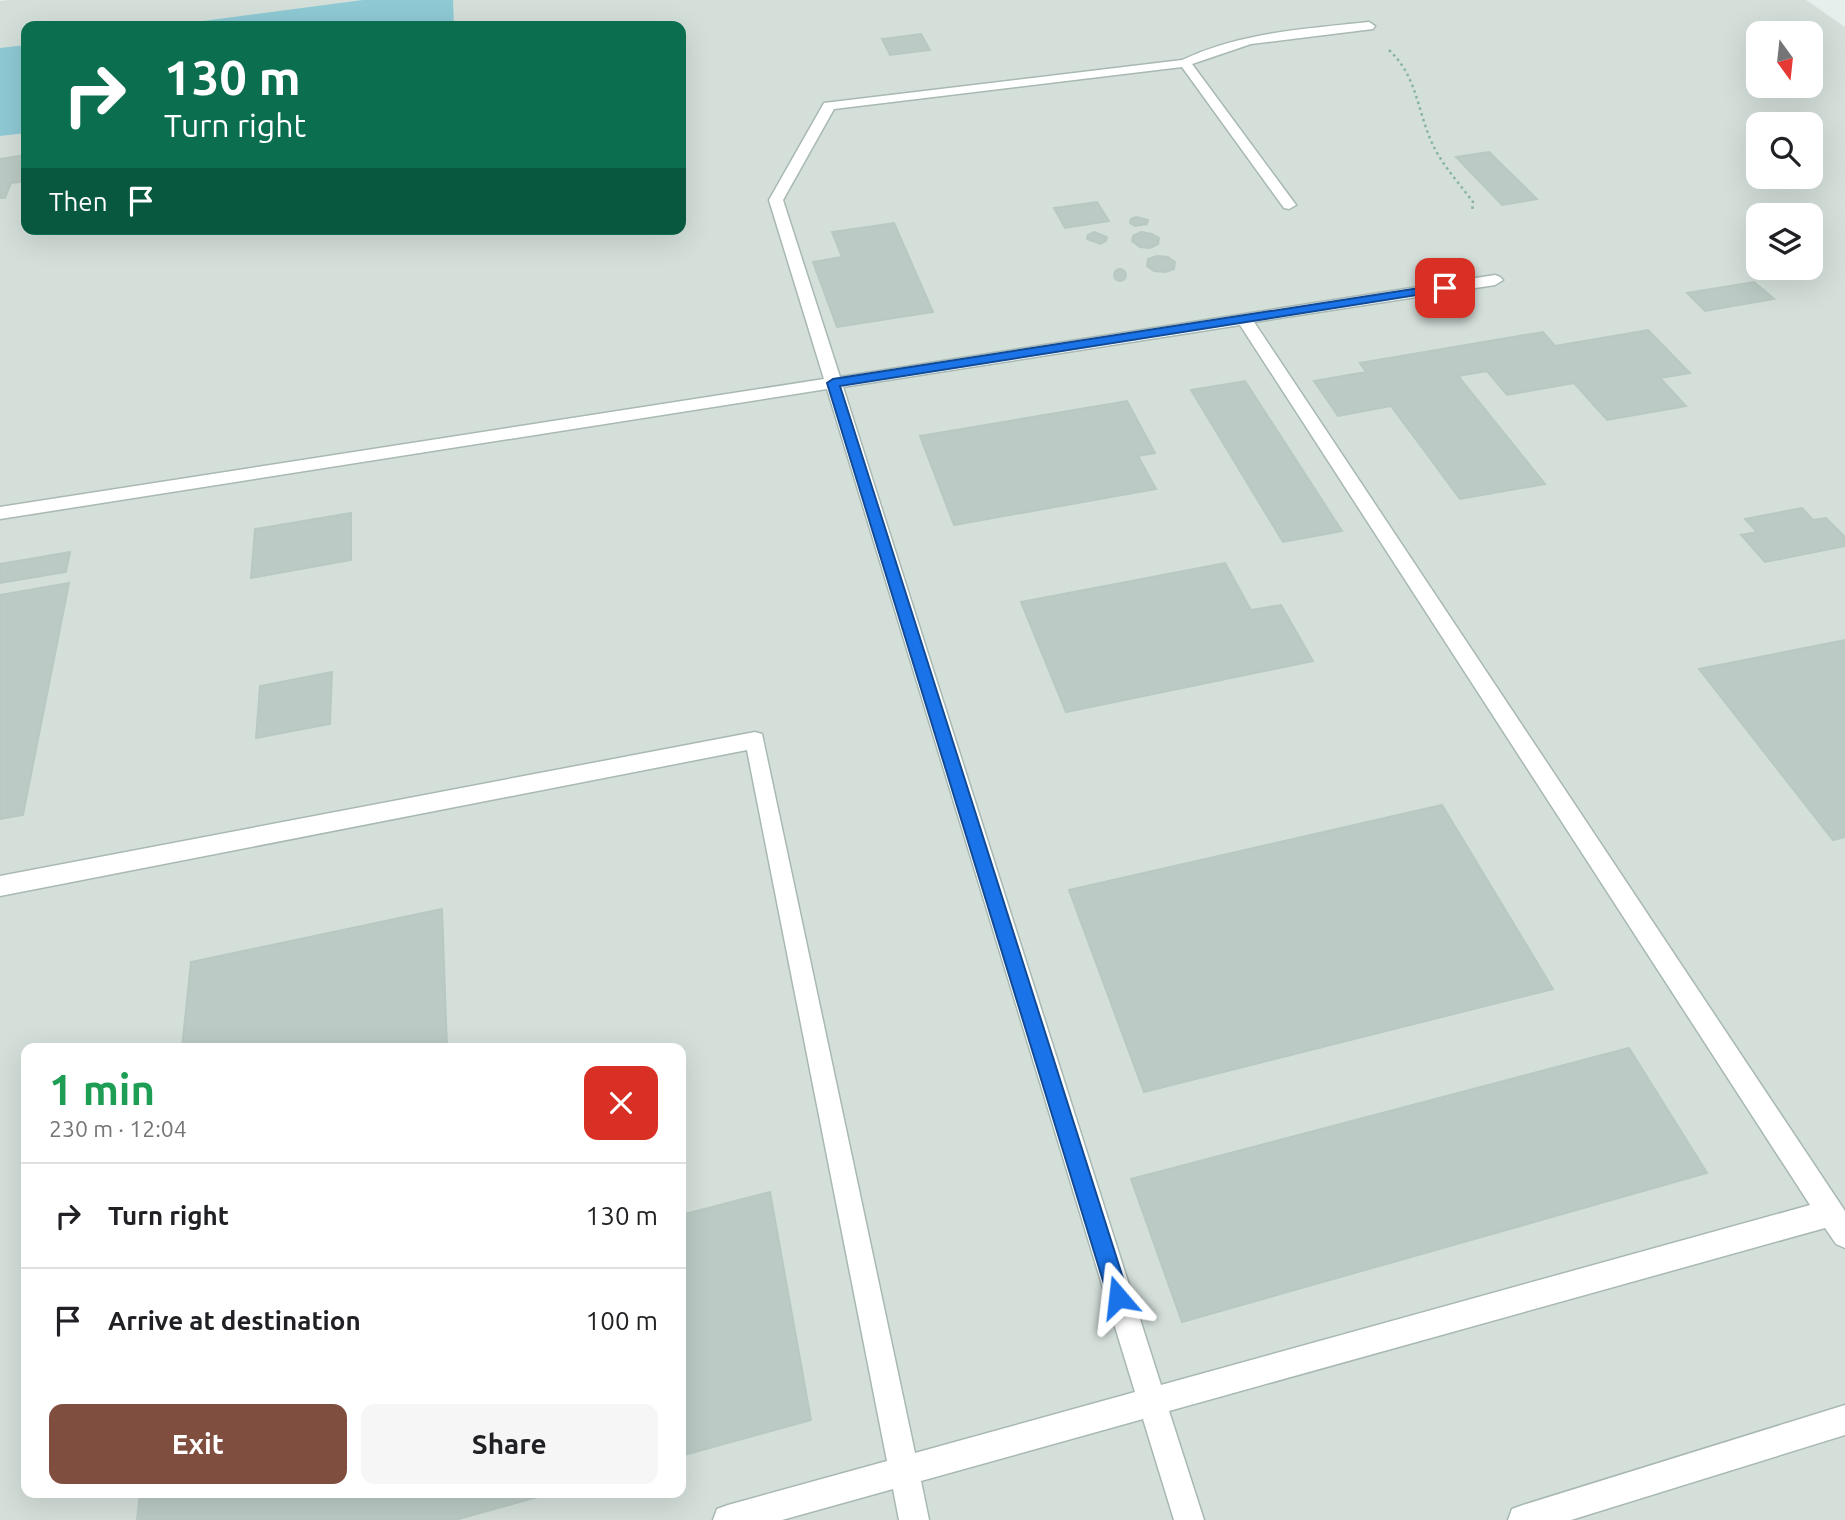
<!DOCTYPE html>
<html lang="en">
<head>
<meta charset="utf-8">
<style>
	body { margin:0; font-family:Ubuntu,sans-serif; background:#f6f6f6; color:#202124; height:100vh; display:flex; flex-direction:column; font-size:26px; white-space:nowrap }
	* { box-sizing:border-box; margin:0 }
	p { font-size:23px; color:#757577 }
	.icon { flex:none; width:38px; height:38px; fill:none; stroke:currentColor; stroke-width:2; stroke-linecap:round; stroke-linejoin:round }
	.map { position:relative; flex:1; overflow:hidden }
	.side { position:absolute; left:21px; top:1043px; width:665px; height:455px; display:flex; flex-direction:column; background:#fff; border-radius:14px; box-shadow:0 7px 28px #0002 }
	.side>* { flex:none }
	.top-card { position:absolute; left:21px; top:21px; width:665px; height:214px; border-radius:14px; box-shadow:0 7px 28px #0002; background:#0b6e4f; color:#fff; overflow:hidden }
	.needle { width:46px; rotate:165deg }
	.tools { position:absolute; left:1746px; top:21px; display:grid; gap:14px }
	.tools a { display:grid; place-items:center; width:77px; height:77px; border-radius:14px; background:#fff; box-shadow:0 7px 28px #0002; font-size:35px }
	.pin { position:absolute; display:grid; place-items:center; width:60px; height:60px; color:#fff; margin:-30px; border-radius:14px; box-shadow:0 4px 10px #0006 }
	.me { position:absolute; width:77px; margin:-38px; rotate:343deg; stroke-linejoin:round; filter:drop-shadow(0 0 5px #0008) }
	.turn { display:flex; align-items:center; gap:24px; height:147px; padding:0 28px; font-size:32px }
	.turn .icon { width:91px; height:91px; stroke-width:2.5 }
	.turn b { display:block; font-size:49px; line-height:60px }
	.then { display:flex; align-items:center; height:66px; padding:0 28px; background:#0003; gap:14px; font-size:26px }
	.round { display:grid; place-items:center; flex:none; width:74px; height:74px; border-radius:14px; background:#f6f6f6 }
	.summary { display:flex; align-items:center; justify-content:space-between; height:119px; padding:0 28px }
	h1 { font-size:42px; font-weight:700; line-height:52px; color:#1e9e55 }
	.button { display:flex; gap:14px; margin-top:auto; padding:14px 28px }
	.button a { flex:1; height:80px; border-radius:14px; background:#7f4e3f; color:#fff; font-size:28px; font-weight:700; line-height:80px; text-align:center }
	.button a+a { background:#f6f6f6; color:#202124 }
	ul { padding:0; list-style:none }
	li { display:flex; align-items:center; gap:21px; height:105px; padding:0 28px; border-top:2px solid #e0e0e0 }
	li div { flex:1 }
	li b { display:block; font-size:26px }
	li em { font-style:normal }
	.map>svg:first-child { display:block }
	.built { fill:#d4dfda; fill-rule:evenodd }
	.water { fill:#8ec9d4 }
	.building { fill:#bbcac4; stroke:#b8c9c2; stroke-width:2 }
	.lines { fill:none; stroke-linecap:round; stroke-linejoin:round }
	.lane-casing { stroke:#a8b8b2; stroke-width:3 }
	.path { stroke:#86b3a5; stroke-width:2.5; stroke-dasharray:2.5 3.5; stroke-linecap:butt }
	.lane { fill:#fff; fill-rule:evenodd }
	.route { fill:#1a73e8; stroke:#114b97; stroke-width:2 }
</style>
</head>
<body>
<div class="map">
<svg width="1845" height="1520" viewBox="0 0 1845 1520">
	<rect width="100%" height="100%" fill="#e6efeb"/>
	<!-- built -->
	<path class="built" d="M9,0H1806L1845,27V1520H0V1ZM26,26H681V229H26ZM1759,33H1811V86H1759ZM1759,124H1811V177H1759ZM1759,215H1811V268H1759ZM26,1048H681V1493H26Z"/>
	<!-- water -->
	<path class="water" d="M363,0H453L454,26H165Z
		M26,45V133L0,136V48Z"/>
	<!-- building -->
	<path class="building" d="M921,34L930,50L890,55L882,39Z
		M1489,152L1537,199L1502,205L1456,157Z
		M26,155V181L11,183L5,198H0V159Z
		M1097,202L1109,221L1065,228L1054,208Z
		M1136,217L1148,220L1147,224L1135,226L1130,223L1131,219Z
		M894,223L933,312L837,327L813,262L842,257L832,232Z
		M1094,232L1107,237L1106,241L1100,244L1087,239L1088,235Z
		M1141,232L1152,234L1159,238L1158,244L1150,248L1140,247L1132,241L1133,236Z
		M1157,256L1168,257L1175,262L1174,269L1165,272L1154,271L1147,266L1148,259Z
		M1114 275a6 6 0 1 1 12 0a6 6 0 1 1-12 0Z
		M1754,282L1774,299L1705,311L1687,293Z
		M1648,330L1690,373L1660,378L1686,406L1607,420L1574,383L1507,395L1487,371L1458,376L1545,484L1460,499L1391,406L1338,416L1314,381L1366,372L1360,363L1543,332L1555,346Z
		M1245,381L1342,531L1283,542L1191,390Z
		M1127,401L1155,453L1138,456L1156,489L954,525L920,436Z
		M1802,508L1813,520L1826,518L1845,537V546L1765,562L1741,535L1757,532L1745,519Z
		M351,513V560L251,578L255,529Z
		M70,552L66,572L0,583V564Z
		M1225,563L1251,610L1281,605L1313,661L1066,712L1021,602Z
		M69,583L23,815L0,819V595Z
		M1845,640V837L1833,840L1699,669Z
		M332,672L330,724L256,738L260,686Z
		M1442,805L1553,989L1144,1092L1069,890Z
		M442,909L447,1048H182L191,962Z
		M1629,1048L1707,1173L1182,1322L1131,1179Z
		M770,1192L811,1420L681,1456V1215Z
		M140,1493H552L455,1520H137Z"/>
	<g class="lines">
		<!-- lane casing -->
		<g class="lane-casing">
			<path id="lane" d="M1369,22L1375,26L1373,29L1251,44L1192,64L1296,205L1289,209L1284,208L1182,67L834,109L783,200L840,377L1495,275L1500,277L1503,280L1495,285L1254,322L1845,1211V1248L1836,1244L1825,1228L1169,1411L1204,1520H1174L1143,1419L921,1481L929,1520H899L893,1489L782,1520H713L717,1509L728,1505L887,1461L747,750L0,896V876L755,732L762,734L915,1453L1135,1392L827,389L0,519V507L824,379L769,200L824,103L1182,60C1241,32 1305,29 1369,22ZM1240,325L1810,1205L1161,1385L843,387Z
				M1845,1405V1435L1571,1520H1508L1512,1509L1523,1505Z"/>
		</g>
		<!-- path -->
		<path class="path" d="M1389,50C1417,76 1417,110 1432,143C1442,165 1459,183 1473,202L1472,212"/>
		<!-- lane -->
		<use href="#lane" class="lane"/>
	</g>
	<!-- route -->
	<path class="route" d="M1445,284L1449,285V290L840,386L1129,1297L1126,1305L1118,1308L1111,1305L1108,1297L827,383L833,379Z"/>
</svg>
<div class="tools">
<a><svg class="needle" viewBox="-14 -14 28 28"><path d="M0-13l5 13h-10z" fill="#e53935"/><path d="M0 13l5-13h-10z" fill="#757577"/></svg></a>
<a><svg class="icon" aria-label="search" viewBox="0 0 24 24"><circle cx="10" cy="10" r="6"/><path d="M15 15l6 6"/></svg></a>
<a><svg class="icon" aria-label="layers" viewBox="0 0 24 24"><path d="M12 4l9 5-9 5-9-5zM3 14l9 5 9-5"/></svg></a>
</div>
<div class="pin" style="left:1445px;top:288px;background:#d93025"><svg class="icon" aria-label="arrive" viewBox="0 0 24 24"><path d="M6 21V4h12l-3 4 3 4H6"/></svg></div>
<svg class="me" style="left:1118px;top:1297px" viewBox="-20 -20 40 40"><path d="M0-17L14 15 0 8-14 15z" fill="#1a73e8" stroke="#fff" stroke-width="4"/></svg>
<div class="top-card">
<div class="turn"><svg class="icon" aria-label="right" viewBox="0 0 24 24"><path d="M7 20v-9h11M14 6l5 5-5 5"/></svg><div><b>130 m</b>Turn right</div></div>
<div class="then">Then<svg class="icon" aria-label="arrive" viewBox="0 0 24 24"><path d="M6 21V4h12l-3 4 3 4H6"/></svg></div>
</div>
<section class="side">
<div class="summary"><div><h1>1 min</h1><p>230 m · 12:04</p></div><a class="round" style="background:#d93025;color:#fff"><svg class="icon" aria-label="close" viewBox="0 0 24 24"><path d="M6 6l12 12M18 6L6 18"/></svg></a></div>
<ul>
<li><svg class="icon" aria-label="right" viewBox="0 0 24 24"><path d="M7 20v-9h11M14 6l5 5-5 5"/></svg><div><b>Turn right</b></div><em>130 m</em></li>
<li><svg class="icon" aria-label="arrive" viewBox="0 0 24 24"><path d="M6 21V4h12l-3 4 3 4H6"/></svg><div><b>Arrive at destination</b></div><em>100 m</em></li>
</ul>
<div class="button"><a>Exit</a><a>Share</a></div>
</section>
</div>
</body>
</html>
